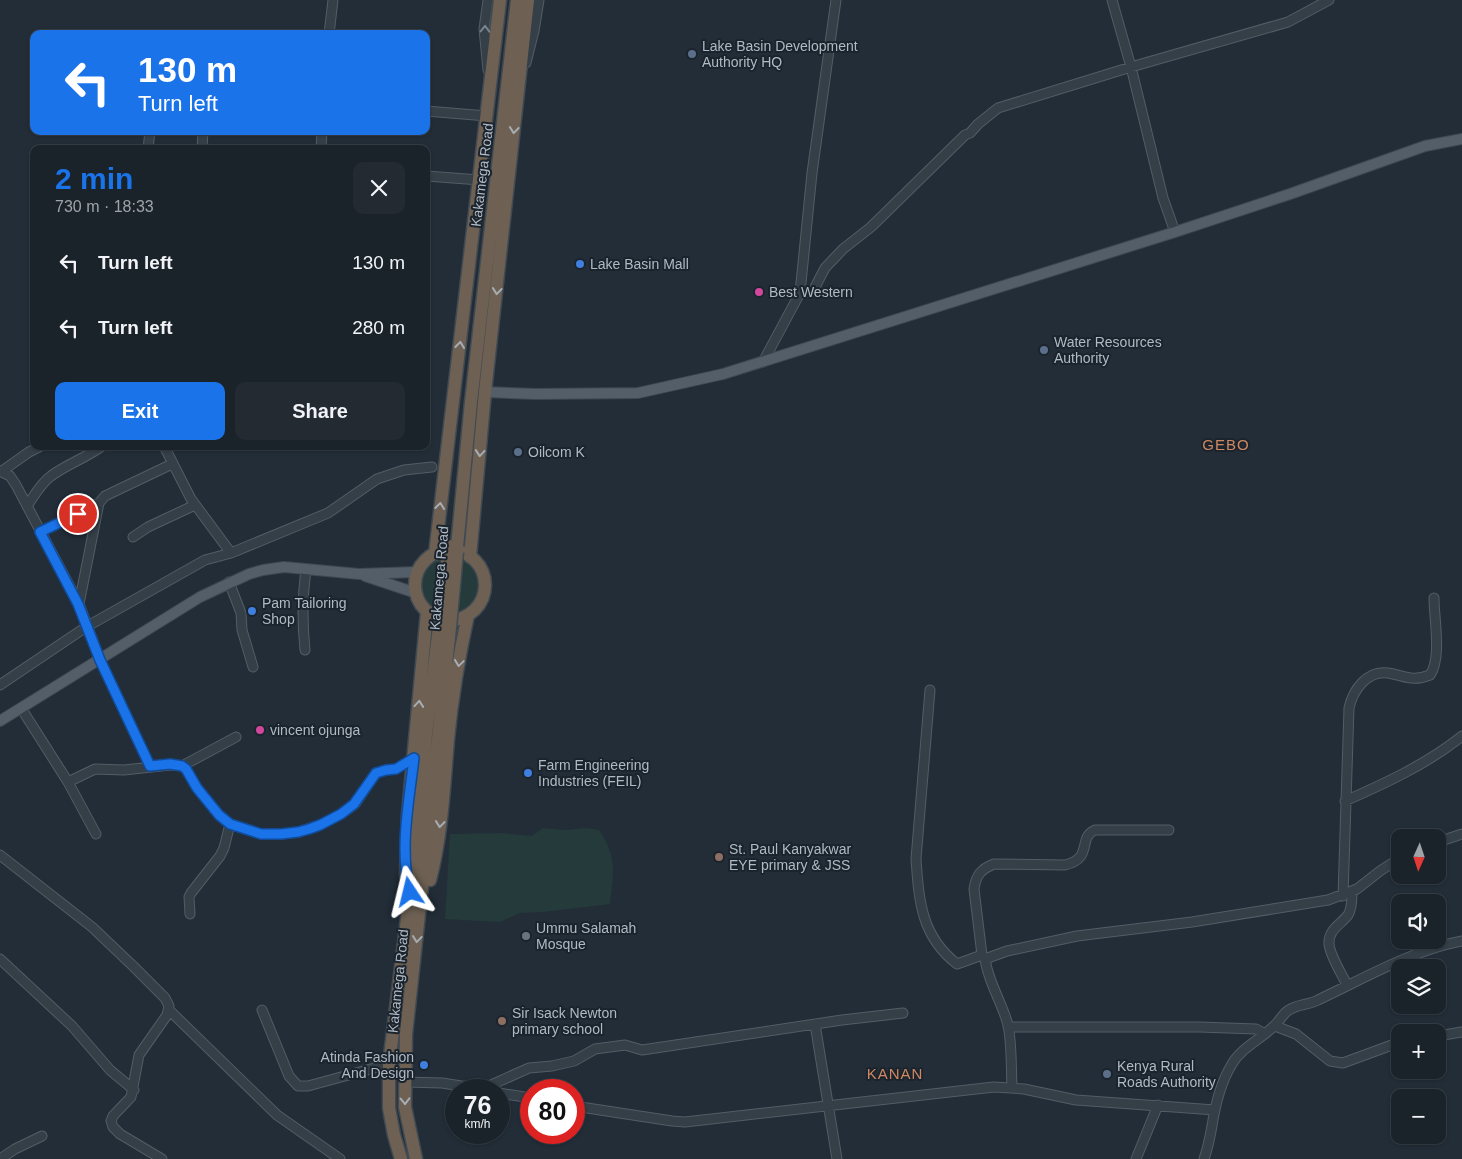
<!DOCTYPE html>
<html lang="en">
<head>
<meta charset="utf-8">
<style>
	body { margin:0; font-family:Helvetica,sans-serif; background:#232a32; color:#f1f3f6; height:100vh; display:flex; flex-direction:column; font-size:19px; white-space:nowrap }
	* { box-sizing:border-box; margin:0 }
	p { font-size:16px; color:#9fa4a8 }
	.icon { flex:none; width:28px; height:28px; fill:none; stroke:currentColor; stroke-width:2; stroke-linecap:round; stroke-linejoin:round }
	.map { position:relative; flex:1; overflow:hidden }
	.side { position:absolute; left:30px; top:145px; width:400px; height:305px; display:flex; flex-direction:column; background:#1a222a; border-radius:10px; box-shadow:0 1px 4px #0004,0 0 0 1px #383f47 }
	.side>* { flex:none }
	.banner { position:absolute; left:30px; top:30px; width:400px; height:105px; border-radius:10px; box-shadow:0 1px 4px #0004,0 0 0 1px #383f47; background:#1a73e8; color:#fff; overflow:hidden }
	.needle { width:32px; rotate:183deg }
	.buttons { position:absolute; left:1391px; top:829px; display:grid; gap:10px }
	.buttons a { display:grid; place-items:center; width:55px; height:55px; border-radius:10px; background:#1a222a; box-shadow:0 1px 4px #0004,0 0 0 1px #383f47; font-size:25px }
	.speed { position:absolute; left:445px; top:1079px; display:flex; gap:10px; font-size:25px; font-weight:700; text-align:center }
	.speed>* { display:grid; place-content:center; width:65px; height:65px; border-radius:50%; background:#1a222a; box-shadow:0 1px 4px #0004,0 0 0 1px #383f47; line-height:1 }
	.speed small { font-size:12px; font-weight:400 }
	.speed .limit { border:8px solid #d22; background:#fff; color:#111 }
	.pin { position:absolute; display:grid; place-items:center; width:42px; height:42px; color:#fff; margin:-21px; border:2px solid #fff; border-radius:50%; box-shadow:0 1px 5px #0007 }
	.me { position:absolute; width:55px; margin:-28px; rotate:350deg; stroke-linejoin:round; filter:drop-shadow(0 0 4px #0008) }
	.turn { display:flex; align-items:center; gap:18px; height:105px; padding:0 25px; font-size:22px }
	.turn .icon { width:65px; height:65px; stroke-width:2.5 }
	.turn b { display:block; font-size:35px; line-height:42px }
	.round { display:grid; place-items:center; flex:none; width:52px; height:52px; border-radius:10px; background:#232a32 }
	.head { display:flex; align-items:center; justify-content:space-between; height:85px; padding:0 25px }
	h1 { font-size:30px; font-weight:700; line-height:38px; color:#1a73e8 }
	.button { display:flex; gap:10px; margin-top:auto; padding:10px 25px }
	.button a { flex:1; height:58px; border-radius:10px; background:#1a73e8; color:#fff; font-size:20px; font-weight:700; line-height:58px; text-align:center }
	.button a+a { background:#232a32; color:#f1f3f6 }
	ul { padding:0; list-style:none }
	li { display:flex; align-items:center; gap:15px; height:65px; padding:0 25px }
	li div { flex:1 }
	li b { display:block; font-size:19px }
	li em { font-style:normal }
	.map>svg:first-child { display:block }
	.green { fill:#253a3a }
	.lines { fill:none; stroke-linecap:round; stroke-linejoin:round }
	.minor-casing { stroke:#535d66; stroke-width:11 }
	.major-casing { stroke:#3f4852; stroke-width:12 }
	.highway-casing { stroke:#404a53; stroke-width:15 }
	.minor { stroke:#353f48; stroke-width:9 }
	.major { stroke:#535e68; stroke-width:10 }
	.highway { stroke:#6e6153; stroke-width:12 }
	.highway-bridge-casing { stroke:#404a53; stroke-width:15; stroke-linecap:butt }
	.highway-bridge { stroke:#6e6153; stroke-width:12 }
	.oneway { stroke:#79838d }
	.oneway2 { stroke:#a6adb4 }
	.route-casing { stroke:#114b97; stroke-width:12 }
	.route { stroke:#1a73e8; stroke-width:9 }
	.service-dot { fill:#5c6f8a; stroke:#1b242d; stroke-width:2 }
	.shop-dot { fill:#3f7fe0; stroke:#1b242d; stroke-width:2 }
	.hotel-dot { fill:#d1479c; stroke:#1b242d; stroke-width:2 }
	.education-dot { fill:#8d6e63; stroke:#1b242d; stroke-width:2 }
	.worship-dot { fill:#6b7280; stroke:#1b242d; stroke-width:2 }
	.labels { text-anchor:middle; dominant-baseline:central; stroke-width:4; stroke-linejoin:round; paint-order:stroke }
	.poi-label { font-size:14px; fill:#b0bac5; stroke:#1b242d; text-anchor:start }
	.street-label { font-size:14px; fill:#b0bac5; stroke:#1b242d }
	.neighbourhood-label { font-size:15px; letter-spacing:1px; fill:#cf8861; stroke:#1b242d }
</style>
</head>
<body>
<div class="map">
<svg width="1462" height="1159" viewBox="0 0 1462 1159">
	<rect width="100%" height="100%" fill="#222d38"/>
	<!-- green -->
	<path class="green" d="M420 585a29 29 0 1 1 58 0a29 29 0 1 1-58 0Z
		M543,828L566,830L587,828L599,830C618,858 613,872 610,904L544,912L520,913L500,922L445,919L450,834L501,833L532,836Z"/>
	<g class="lines">
		<!-- minor casing -->
		<g class="minor-casing">
			<path id="minor" d="M1112,0L1131,67L1163,198L1175,232
				M329,34L333,0
				M526,63L534,31L539,0
				M488,70L484,29L488,0
				M426,111L487,116
				M148,149L150,131
				M202,149L203,131
				M321,149L322,131
				M426,176L480,180
				M800,293L813,291L825,268L843,249L871,227L965,135L970,133L978,124L998,108L1131,67L1288,22L1329,0
				M763,362L800,293L812,173L836,0
				M164,446L191,499L231,553
				M0,471L10,476L16,485L79,604L100,660L150,766
				M2,471L29,452L41,446
				M27,506C34,496 41,483 51,476C67,464 86,458 102,446
				M40,532L78,514L82,510L99,503
				M133,537L148,527L195,505
				M229,582L241,613L242,630L253,667
				M79,604L99,503L105,496L172,464
				M305,650C302,621 302,598 306,569
				M0,685L86,627L205,560L231,553L328,513L377,479L404,470L432,467
				M930,690L916,859C919,901 921,936 957,964L982,955L985,959L1007,951L1077,936L1192,922L1328,900L1357,889L1380,871L1400,858
				M21,708L68,782L95,769L124,770L170,765L182,766L186,769L197,788L219,815L230,824L261,834H281L299,832L320,825L341,814L355,804L376,773L386,770L396,769L414,758
				M182,766L236,737
				M68,782L96,834
				M1345,801C1386,783 1427,764 1462,736
				M1438,842L1462,834
				M0,855L92,927L133,966L165,998L169,1006L167,1015L139,1055L131,1097L113,1116L111,1121L113,1127L120,1134L162,1159
				M1343,896L1349,708C1353,690 1367,670 1388,673C1405,676 1412,682 1430,675C1442,658 1434,619 1434,598
				M190,914L189,897L191,893L220,856L224,848L230,824
				M982,955L974,889C976,875 981,869 994,864L1065,865C1094,858 1077,838 1095,830H1169
				M0,959L72,1026L110,1070L134,1090
				M985,959C988,982 1002,1002 1008,1025C1012,1045 1011,1067 1012,1087
				M1347,985C1342,974 1330,956 1329,944C1328,930 1340,925 1348,915C1352,909 1352,899 1352,892
				M169,1010L277,1115L340,1159
				M262,1010L289,1076L298,1086H308L389,1064
				M815,1024L837,1159
				M1275,1026L1296,1034L1330,1061L1343,1063L1400,1042
				M1008,1027H1199L1256,1029L1265,1034
				M1438,1036L1462,1032
				M405,1082L442,1083L487,1090
				M482,1089L529,1068L552,1066L574,1061L595,1049L625,1045L642,1050L842,1020L903,1013
				M499,1093L531,1098
				M574,1106L672,1121L685,1122L994,1087L1024,1089L1076,1100L1215,1110
				M0,1159L15,1149L42,1136
				M1136,1159L1158,1105
				M1204,1159C1208,1148 1210,1137 1212,1126C1215,1106 1221,1082 1232,1064C1241,1048 1261,1039 1274,1026C1280,1021 1283,1013 1289,1010C1298,1004 1309,1005 1318,1000C1365,978 1410,951 1462,941"/>
		</g>
		<!-- major casing -->
		<g class="major-casing">
			<path id="major" d="M485,392L536,394L638,393L723,374L1175,232L1290,194L1425,146L1462,139
				M365,576L416,593
				M0,721L200,597L249,574L263,570L284,567L359,574L417,572"/>
		</g>
		<!-- highway casing -->
		<g class="highway-casing">
			<path id="highway" d="M457,547L471,402L517,0
				M415 585a35 35 0 1 1 70 0a35 35 0 1 1-70 0Z
				M435,554L500,0
				M470,557L485,392L528,0
				M406,875L408,814L427,612
				M430,880C442,834 444,786 448,739C452,698 459,656 468,615
				M401,1159L394,1135L389,1108V1064L415,854L426,735L439,627
				M416,1159L405,1107L406,1034L450,628"/>
		</g>
		<!-- minor -->
		<use href="#minor" class="minor"/>
		<!-- major -->
		<use href="#major" class="major"/>
		<!-- highway -->
		<use href="#highway" class="highway"/>
		<!-- highway-bridge casing -->
		<g class="highway-bridge-casing">
			<path id="highway-bridge" d="M439,627L449,546
				M450,628L457,552"/>
		</g>
		<!-- highway-bridge -->
		<use href="#highway-bridge" class="highway-bridge"/>
	</g>
	<!-- one-way arrows -->
	<defs><path id="oneway-chevron" d="M-2-3.5L2.5 0L-2 3.5" fill="none" stroke-width="1.6" stroke-linecap="round" stroke-linejoin="round" transform="scale(1.25)"/></defs>
	<use class="oneway" href="#oneway-chevron" transform="translate(485 29) rotate(-89)"/>
	<g class="oneway2">
		<use href="#oneway-chevron" transform="translate(514 130) rotate(96)"/>
		<use href="#oneway-chevron" transform="translate(497 291) rotate(96)"/>
		<use href="#oneway-chevron" transform="translate(460 345) rotate(-83)"/>
		<use href="#oneway-chevron" transform="translate(480 453) rotate(95)"/>
		<use href="#oneway-chevron" transform="translate(440 506) rotate(-83)"/>
		<use href="#oneway-chevron" transform="translate(459 663) rotate(98)"/>
		<use href="#oneway-chevron" transform="translate(419 704) rotate(-85)"/>
		<use href="#oneway-chevron" transform="translate(440 824) rotate(96)"/>
		<use href="#oneway-chevron" transform="translate(417 939) rotate(97)"/>
		<use href="#oneway-chevron" transform="translate(405 1101) rotate(89)"/>
	</g>
	<g class="lines">
		<!-- route casing -->
		<g class="route-casing">
			<path id="route" d="M78,514L40,532L78,604L100,660L150,766L170,764L182,766L186,769L197,788L219,815L230,824L261,834H281L298,832L309,829L320,825L341,814L354,804L376,773L386,770L396,769L414,758C409,802 399,849 410,892"/>
		</g>
		<!-- route -->
		<use href="#route" class="route"/>
	</g>
	<!-- markers -->
	<g class="service-dot">
		<circle cx="692" cy="54" r="5"/>
		<circle cx="1044" cy="350" r="5"/>
		<circle cx="518" cy="452" r="5"/>
		<circle cx="1107" cy="1074" r="5"/>
	</g>
	<g class="shop-dot">
		<circle cx="580" cy="264" r="5"/>
		<circle cx="252" cy="611" r="5"/>
		<circle cx="528" cy="773" r="5"/>
		<circle cx="424" cy="1065" r="5"/>
	</g>
	<g class="hotel-dot">
		<circle cx="759" cy="292" r="5"/>
		<circle cx="260" cy="730" r="5"/>
	</g>
	<g class="education-dot">
		<circle cx="719" cy="857" r="5"/>
		<circle cx="502" cy="1021" r="5"/>
	</g>
	<circle class="worship-dot" cx="526" cy="936" r="5"/>
	<g class="labels">
		<!-- poi labels -->
		<g class="poi-label">
			<text x="702" y="46">Lake Basin Development<tspan x="702" dy="16">Authority HQ</tspan></text>
			<text x="590" y="264">Lake Basin Mall</text>
			<text x="769" y="292">Best Western</text>
			<text x="1054" y="342">Water Resources<tspan x="1054" dy="16">Authority</tspan></text>
			<text x="528" y="452">Oilcom K</text>
			<text x="262" y="603">Pam Tailoring<tspan x="262" dy="16">Shop</tspan></text>
			<text x="270" y="730">vincent ojunga</text>
			<text x="538" y="765">Farm Engineering<tspan x="538" dy="16">Industries (FEIL)</tspan></text>
			<text x="729" y="849">St. Paul Kanyakwar<tspan x="729" dy="16">EYE primary &amp; JSS</tspan></text>
			<text x="536" y="928">Ummu Salamah<tspan x="536" dy="16">Mosque</tspan></text>
			<text x="512" y="1013">Sir Isack Newton<tspan x="512" dy="16">primary school</tspan></text>
			<text x="414" y="1057" text-anchor="end">Atinda Fashion<tspan x="414" dy="16">And Design</tspan></text>
			<text x="1117" y="1066">Kenya Rural<tspan x="1117" dy="16">Roads Authority</tspan></text>
		</g>
		<!-- street labels -->
		<g class="street-label">
			<text transform="translate(482 175) rotate(-83)">Kakamega Road</text>
			<text transform="translate(439 578) rotate(-85)">Kakamega Road</text>
			<text transform="translate(398 981) rotate(-84)">Kakamega Road</text>
		</g>
		<!-- neighbourhood labels -->
		<g class="neighbourhood-label">
			<text x="1226" y="444">GEBO</text>
			<text x="895" y="1073">KANAN</text>
		</g>
	</g>
</svg>
<div class="buttons">
<a><svg class="needle" viewBox="-14 -14 28 28"><path d="M0-13l5 13h-10z" fill="#e53935"/><path d="M0 13l5-13h-10z" fill="#9fa4a8"/></svg></a>
<a><svg class="icon" aria-label="sound" viewBox="0 0 24 24"><path d="M4 9h4l5-4v14l-5-4H4zM17 9q2 3 0 6"/></svg></a>
<a><svg class="icon" aria-label="layers" viewBox="0 0 24 24"><path d="M12 4l9 5-9 5-9-5zM3 14l9 5 9-5"/></svg></a>
<a>+</a>
<a>−</a>
</div>
<div class="speed"><div>76<small>km/h</small></div><div class="limit">80</div></div>
<div class="pin" style="left:78px;top:514px;background:#d93025"><svg class="icon" aria-label="arrive" viewBox="0 0 24 24"><path d="M6 21V4h12l-3 4 3 4H6"/></svg></div>
<svg class="me" style="left:410px;top:892px" viewBox="-20 -20 40 40"><path d="M0-17L14 15 0 8-14 15z" fill="#1a73e8" stroke="#fff" stroke-width="4"/></svg>
<div class="banner">
<div class="turn"><svg class="icon" aria-label="left" viewBox="0 0 24 24"><path d="M17 20v-9H6M10 6l-5 5 5 5"/></svg><div><b>130 m</b>Turn left</div></div>
</div>
<section class="side">
<div class="head"><div><h1>2 min</h1><p>730 m · 18:33</p></div><a class="round"><svg class="icon" aria-label="close" viewBox="0 0 24 24"><path d="M6 6l12 12M18 6L6 18"/></svg></a></div>
<ul>
<li><svg class="icon" aria-label="left" viewBox="0 0 24 24"><path d="M17 20v-9H6M10 6l-5 5 5 5"/></svg><div><b>Turn left</b></div><em>130 m</em></li>
<li><svg class="icon" aria-label="left" viewBox="0 0 24 24"><path d="M17 20v-9H6M10 6l-5 5 5 5"/></svg><div><b>Turn left</b></div><em>280 m</em></li>
</ul>
<div class="button"><a>Exit</a><a>Share</a></div>
</section>
</div>
</body>
</html>
